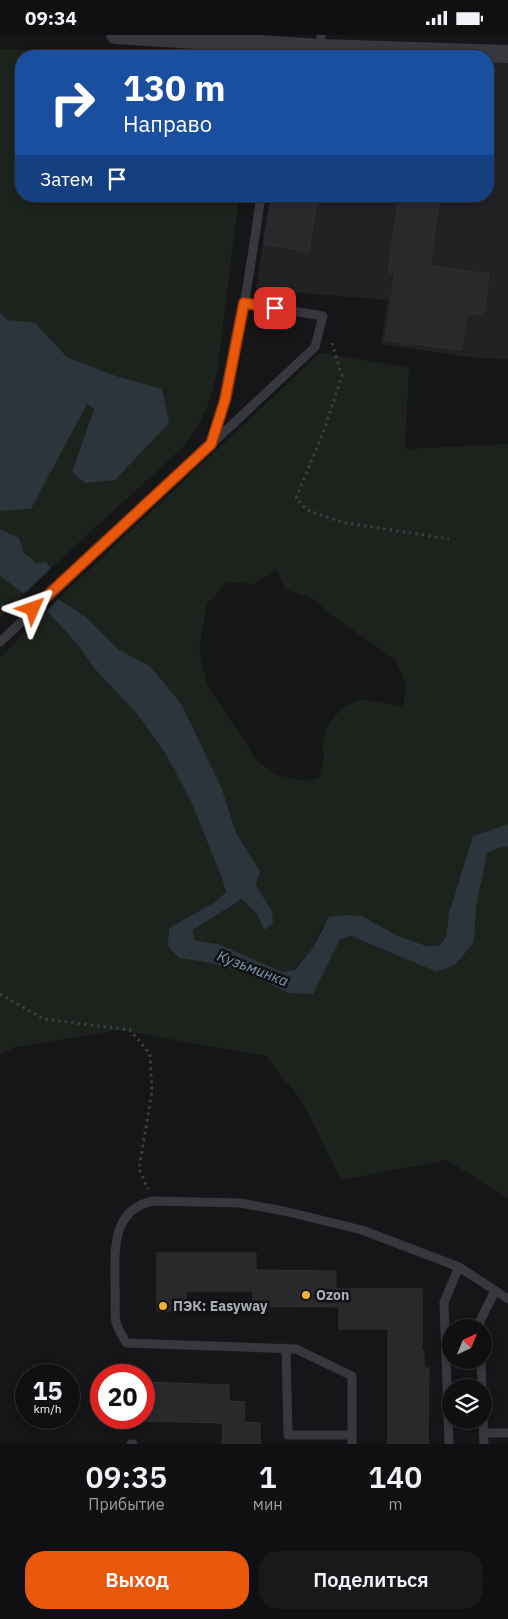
<!DOCTYPE html>
<html lang="ru">
<head>
<meta charset="utf-8">
<style>
	body { margin:0; font-family:"IBM Plex Sans",sans-serif; background:#19191b; color:#f1f3f6; height:100vh; display:flex; flex-direction:column; font-size:19px; white-space:nowrap }
	* { box-sizing:border-box; margin:0 }
	p { font-size:16px; color:#9c9d9f }
	.icon { flex:none; width:28px; height:28px; fill:none; stroke:currentColor; stroke-width:2; stroke-linecap:round; stroke-linejoin:round }
	.map { position:relative; height:1409px; overflow:hidden }
	.panel { display:flex; flex-direction:column; background:#101012; flex:1 }
	.panel>* { flex:none }
	.banner { position:absolute; left:15px; top:15px; width:479px; height:152px; border-radius:20px; box-shadow:0 2px 8px #0003,0 0 0 1px #303032; background:#1a4fa0; color:#fff; overflow:hidden }
	.needle { width:32px; rotate:43deg }
	.buttons { position:absolute; left:442px; top:1284px; display:grid; gap:10px }
	.buttons a { display:grid; place-items:center; width:50px; height:50px; border-radius:50%; background:#101012; box-shadow:0 2px 8px #0003,0 0 0 1px #303032; font-size:25px }
	.speed { position:absolute; left:15px; top:1329px; display:flex; gap:10px; font-size:25px; font-weight:700; text-align:center }
	.speed>* { display:grid; place-content:center; width:65px; height:65px; border-radius:50%; background:#101012; box-shadow:0 2px 8px #0003,0 0 0 1px #303032; line-height:1 }
	.speed small { font-size:12px; font-weight:400 }
	.speed .limit { border:8px solid #d22; background:#fff; color:#111 }
	.pin { position:absolute; display:grid; place-items:center; width:42px; height:42px; color:#fff; margin:-21px; border-radius:10px; box-shadow:0 2px 8px #0006 }
	.me { position:absolute; width:55px; margin:-28px; rotate:47deg; stroke-linejoin:round; filter:drop-shadow(0 0 4px #0008) }
	.turn { display:flex; align-items:center; gap:18px; height:105px; padding:0 25px; font-size:22px }
	.turn .icon { width:65px; height:65px; stroke-width:2.5 }
	.turn b { display:block; font-size:35px; line-height:42px }
	.then { display:flex; align-items:center; height:48px; padding:0 25px; background:#0003; gap:10px; font-size:19px }
	.eta { display:flex; justify-content:space-evenly; align-items:center; height:85px; text-align:center }
	.eta b { font-size:30px; font-weight:600; line-height:35px }
	.button { display:flex; gap:10px; margin-top:auto; padding:10px 25px }
	.button a { flex:1; height:58px; border-radius:20px; background:#ea580c; color:#fff; font-size:20px; font-weight:600; line-height:58px; text-align:center }
	.button a+a { background:#19191b; color:#f1f3f6 }
	.status { display:flex; justify-content:space-between; align-items:center; height:35px; padding:0 25px; background:#101012; direction:ltr }
	.status svg { height:14px; fill:currentColor }
	.map>svg:first-child { display:block }
	.built { fill:#222225 }
	.green { fill:#1c231d; fill-rule:evenodd }
	.water { fill:#2c353c }
	.building { fill:#29292c; stroke:#303034 }
	.lines { fill:none; stroke-linecap:round; stroke-linejoin:round }
	.path { stroke:#3d3f44; stroke-width:3; stroke-dasharray:2.5 4; stroke-linecap:butt }
	.lane { stroke:#37383d; stroke-width:9 }
	.street { stroke:#37383d; stroke-width:18 }
	.route-casing { stroke:#983908; stroke-width:12 }
	.route { stroke:#ea580c; stroke-width:9 }
	.poi-dot { fill:#f2b134; stroke:#111113; stroke-width:2 }
	.labels { text-anchor:middle; dominant-baseline:central; stroke-width:5; stroke-linejoin:round; paint-order:stroke }
	.poi-label { font-size:14px; font-weight:bold; fill:#a8adb8; stroke:#111113; text-anchor:start }
	.water-label { font-size:15px; font-style:italic; fill:#7f9bb3; stroke:#111113 }
</style>
</head>
<body>
<div class="status"><b>09:34</b><svg viewBox="0 0 49 12"><path d="M0 12V9h3v3zM5 12V6h3v6zM10 12V3h3v9zM15 12V0h3v12zM26 1h20v11H26zM47 4h2v5h-2z"/></svg></div>
<div class="map">
<svg width="508" height="1409" viewBox="0 0 508 1409">
	<rect width="100%" height="100%" fill="#161618"/>
	<!-- built -->
	<path class="built" d="M488,24L508,25V324L477,323L381,309L387,265L256,254L270,161H488Z"/>
	<!-- green -->
	<path class="green" d="M0,14L145,21H21V161H239L217,338C210,368 203,387 183,412L51,533L46,527L37,528L24,518L19,503L0,494V476L31,474L87,368L94,374L72,436L161,354L116,341L67,322L35,289L8,285L0,278Z
		M320,318L409,333L405,414L508,409V789L473,801L449,878L446,902L439,911C411,911 386,894 362,881L322,893L313,913L294,935L283,937L218,909L194,905L193,895L243,864L257,880L264,894L273,888L256,850L260,836L236,798L222,754L182,670L151,632L118,614L85,581L58,564ZM277,534L285,554L312,563L336,583L395,625L405,646L404,671L361,664L341,674L327,691L323,707L324,724L319,743L305,746L277,740L256,725L242,701L207,651L199,614L207,569L227,547L253,549Z
		M0,541L24,559L0,583Z
		M47,576L79,611L94,633L138,680L167,721L193,771L221,841L226,857L215,867L170,893L179,923L206,927L248,938L288,958L329,923L339,904L351,901L386,916L474,908L476,872L487,817L504,811L508,812V1163L447,1125L341,1145L303,1068L266,1021L118,995L16,1012L0,1019V622Z"/>
	<!-- water -->
	<path class="water" d="M0,278L8,285L35,288L67,322L116,341L162,354L169,388L115,445L85,448L72,437L94,374L87,369L31,474L0,476Z
		M0,494L19,503L24,518L37,528L46,527L51,533L24,559L0,541Z
		M58,564L85,581L118,614L151,632L182,670L222,754L236,798L260,836L256,850L272,877L273,888L264,895L257,879L242,864L193,895L194,905L218,909L283,937L295,935L313,913L329,882L345,880L362,881L398,901L427,911H439L446,902L449,878L473,801L508,789V812L504,811L487,818L476,872L474,907L456,929L437,937L351,901L340,904L313,959L288,958L248,938L206,927L179,923L168,911L169,893L215,867L226,857L221,841L193,771L167,721L138,680L94,633L79,611L47,576Z"/>
	<!-- building -->
	<path class="building" d="M272,161H318L309,217L264,209Z
		M399,161H440L430,231L489,239L484,280L467,278L461,315L385,305L395,238L388,237Z
		M157,1218H256V1235L336,1236V1254H422V1316H424V1333H429L428,1409H388V1294H339V1272L253,1271V1256H186V1276H157Z
		M144,1347L229,1350V1366L245,1367L244,1387L260,1388V1409H222L223,1388L144,1386Z"/>
	<g class="lines">
		<!-- path -->
		<path class="path" d="M332,308L342,341L323,398L296,463L307,475L341,487L449,504
			M0,959L44,984L130,995L150,1019L152,1056L139,1134L148,1154"/>
		<!-- lane -->
		<path class="lane" d="M321,0V13
			M212,406C237,327 249,243 261,161
			M0,607L315,312L323,281L244,268
			M480,1292V1286L495,1256
			M286,1313L288,1400H352
			M481,1325L482,1352
			M483,1385L484,1409
			M483,1398H508
			M131,1409H133
			M352,1409V1341L296,1314L126,1308C123,1302 118,1294 116,1287C114,1277 116,1263 115,1252C115,1218 110,1175 153,1166L240,1168L284,1176L362,1195L459,1232L508,1264
			M449,1409L444,1267L459,1232"/>
		<!-- street -->
		<path class="street" d="M115,0L321,13L508,19"/>
	</g>
	<g class="lines">
		<!-- route casing -->
		<g class="route-casing">
			<path id="route" d="M33,574L211,409L225,365L244,268L275,273"/>
		</g>
		<!-- route -->
		<use href="#route" class="route"/>
	</g>
	<!-- markers -->
	<g class="poi-dot">
		<circle cx="306" cy="1260" r="5"/>
		<circle cx="163" cy="1271" r="5"/>
	</g>
	<g class="labels">
		<!-- poi labels -->
		<g class="poi-label">
			<text x="316" y="1260">Ozon</text>
			<text x="173" y="1271">ПЭК: Easyway</text>
		</g>
		<!-- water labels -->
		<g class="water-label">
			<text transform="translate(253 933) rotate(21)">Кузьминка</text>
		</g>
	</g>
</svg>
<div class="buttons">
<a><svg class="needle" viewBox="-14 -14 28 28"><path d="M0-13l5 13h-10z" fill="#e53935"/><path d="M0 13l5-13h-10z" fill="#9c9d9f"/></svg></a>
<a><svg class="icon" aria-label="layers" viewBox="0 0 24 24"><path d="M12 4l9 5-9 5-9-5zM3 14l9 5 9-5"/></svg></a>
</div>
<div class="speed"><div>15<small>km/h</small></div><div class="limit">20</div></div>
<div class="pin" style="left:275px;top:273px;background:#d93025"><svg class="icon" aria-label="arrive" viewBox="0 0 24 24"><path d="M6 21V4h12l-3 4 3 4H6"/></svg></div>
<svg class="me" style="left:33px;top:574px" viewBox="-20 -20 40 40"><path d="M0-17L14 15 0 8-14 15z" fill="#ea580c" stroke="#fff" stroke-width="4"/></svg>
<div class="banner">
<div class="turn"><svg class="icon" aria-label="right" viewBox="0 0 24 24"><path d="M7 20v-9h11M14 6l5 5-5 5"/></svg><div><b>130 m</b>Направо</div></div>
<div class="then">Затем<svg class="icon" aria-label="arrive" viewBox="0 0 24 24"><path d="M6 21V4h12l-3 4 3 4H6"/></svg></div>
</div>
</div>
<section class="panel">
<div class="eta">
<div><b>09:35</b><p>Прибытие</p></div>
<div><b>1</b><p>мин</p></div>
<div><b>140</b><p>m</p></div>
</div>
<div class="button"><a>Выход</a><a>Поделиться</a></div>
</section>
</body>
</html>
